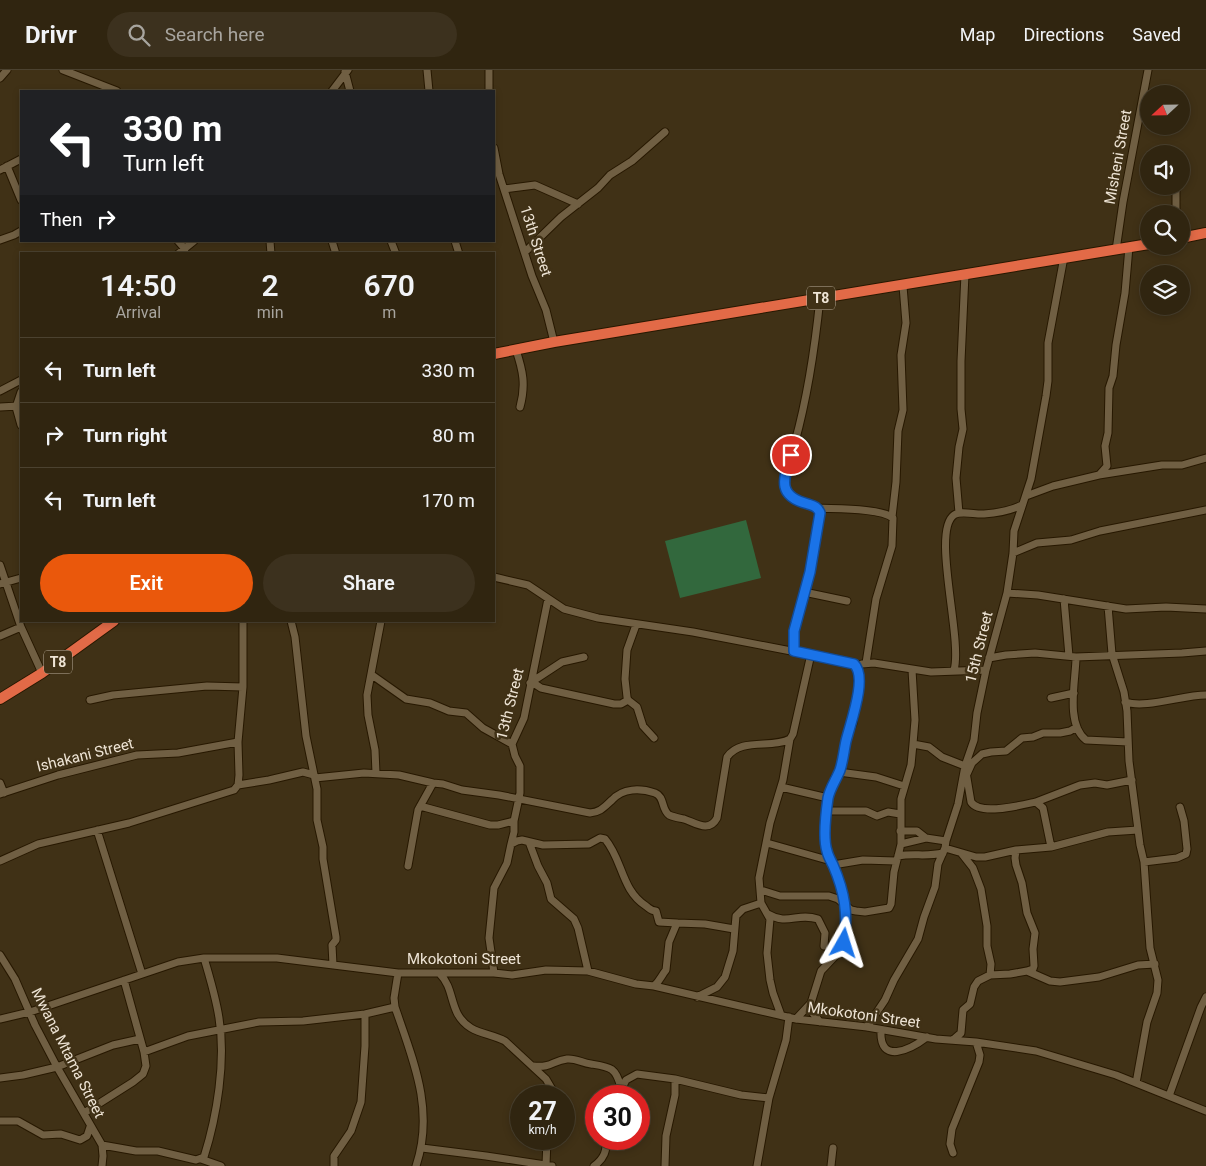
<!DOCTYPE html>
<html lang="en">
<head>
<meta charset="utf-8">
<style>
	body { margin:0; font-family:Roboto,sans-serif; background:#3c311e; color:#f1f3f6; height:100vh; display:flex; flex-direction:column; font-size:19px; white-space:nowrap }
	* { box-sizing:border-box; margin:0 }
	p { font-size:16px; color:#a8a59f }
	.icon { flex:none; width:28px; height:28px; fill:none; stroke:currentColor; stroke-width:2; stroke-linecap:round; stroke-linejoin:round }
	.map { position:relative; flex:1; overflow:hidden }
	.details { position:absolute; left:20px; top:182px; width:475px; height:370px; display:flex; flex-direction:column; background:#302510; border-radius:0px; box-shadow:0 2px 8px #0003,0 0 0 1px #4b4230 }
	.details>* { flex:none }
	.top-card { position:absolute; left:20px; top:20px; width:475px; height:152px; border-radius:0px; box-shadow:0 2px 8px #0003,0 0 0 1px #4b4230; background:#202124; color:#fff; overflow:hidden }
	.needle { width:32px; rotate:248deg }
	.fabs { position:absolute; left:1140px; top:15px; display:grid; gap:10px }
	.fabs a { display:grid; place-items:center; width:50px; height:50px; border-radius:50%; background:#302510; box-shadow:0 2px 8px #0003,0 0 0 1px #4b4230; font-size:25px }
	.speed { position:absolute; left:510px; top:1015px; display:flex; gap:10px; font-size:25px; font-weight:700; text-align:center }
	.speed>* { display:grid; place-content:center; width:65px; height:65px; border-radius:50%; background:#302510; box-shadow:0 2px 8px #0003,0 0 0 1px #4b4230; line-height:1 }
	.speed small { font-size:12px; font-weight:400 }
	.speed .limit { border:8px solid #d22; background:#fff; color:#111 }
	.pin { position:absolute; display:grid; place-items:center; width:42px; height:42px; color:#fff; margin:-21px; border:2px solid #fff; border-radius:50%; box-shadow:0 1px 5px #0007 }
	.me { position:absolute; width:55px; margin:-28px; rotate:6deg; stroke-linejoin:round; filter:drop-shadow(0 0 4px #0008) }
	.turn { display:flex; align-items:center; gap:18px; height:105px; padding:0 20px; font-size:22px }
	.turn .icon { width:65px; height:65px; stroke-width:2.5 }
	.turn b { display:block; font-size:35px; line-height:42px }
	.then { display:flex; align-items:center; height:48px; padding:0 20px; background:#0003; gap:10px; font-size:19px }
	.eta { display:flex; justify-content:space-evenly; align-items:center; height:85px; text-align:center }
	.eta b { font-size:30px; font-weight:600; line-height:35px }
	.button { display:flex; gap:10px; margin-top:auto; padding:10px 20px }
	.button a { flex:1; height:58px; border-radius:30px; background:#ea580c; color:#fff; font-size:20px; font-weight:600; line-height:58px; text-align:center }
	.button a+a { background:#3c311e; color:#f1f3f6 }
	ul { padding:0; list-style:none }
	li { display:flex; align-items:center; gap:15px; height:65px; padding:0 20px; border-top:1px solid #4b4230 }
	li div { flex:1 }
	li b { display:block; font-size:19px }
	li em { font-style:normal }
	header { display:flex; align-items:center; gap:30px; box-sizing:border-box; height:70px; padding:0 25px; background:#302510; border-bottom:1px solid #4b4230 }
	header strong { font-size:24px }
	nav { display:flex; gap:28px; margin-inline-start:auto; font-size:18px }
	.search { width:350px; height:45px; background:#3c311e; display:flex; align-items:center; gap:12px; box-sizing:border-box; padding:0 18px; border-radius:28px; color:#a8a59f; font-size:19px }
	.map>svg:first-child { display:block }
	.green { fill:#32683d }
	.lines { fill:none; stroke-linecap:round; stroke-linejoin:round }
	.minor-casing { stroke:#271800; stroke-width:9 }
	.highway-casing { stroke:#271800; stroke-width:12 }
	.minor { stroke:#705f43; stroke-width:7 }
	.highway { stroke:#e26a47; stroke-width:10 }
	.route-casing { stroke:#114b97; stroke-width:12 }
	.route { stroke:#1a73e8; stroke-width:9 }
	.labels { text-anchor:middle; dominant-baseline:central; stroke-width:5; stroke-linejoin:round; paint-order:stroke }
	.shield { fill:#403116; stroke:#baae9c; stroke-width:1 }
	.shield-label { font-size:14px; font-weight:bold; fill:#eee4d5 }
	.street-label { font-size:15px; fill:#eee4d5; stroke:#403116 }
</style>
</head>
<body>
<header>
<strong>Drivr</strong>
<div class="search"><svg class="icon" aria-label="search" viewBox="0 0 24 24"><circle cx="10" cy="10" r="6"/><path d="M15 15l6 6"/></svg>Search here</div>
<nav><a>Map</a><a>Directions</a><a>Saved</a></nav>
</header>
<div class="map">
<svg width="1206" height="1096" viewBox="0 0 1206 1096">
	<rect width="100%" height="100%" fill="#403116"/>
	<!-- green -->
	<path class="green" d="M746,450L761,508L680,528L665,471Z"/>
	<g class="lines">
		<!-- minor casing -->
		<g class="minor-casing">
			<path id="minor" d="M63,0L117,21
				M427,0L429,21
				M489,0V21
				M345,2L350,21
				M0,8L7,0
				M332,21L348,0
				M494,78L499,104L532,206L546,240L554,272
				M7,96L21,130
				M0,100L21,89
				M504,119L535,115L578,134
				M1176,121V144
				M0,170L14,165L21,161
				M178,171L185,179
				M270,171L271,184
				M332,171L336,184
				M391,171L396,184
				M455,171L459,184
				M1116,180L1123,132L1148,0
				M525,182L561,147L598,118L610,105L632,91L665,62
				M178,184L194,171
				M516,280C523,301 526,315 520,337
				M0,321L21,310
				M21,322L16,337L21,355
				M0,337L18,336
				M1099,405L1107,396L1105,376L1108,363L1109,318L1113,306L1116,275L1125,223L1129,177
				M1026,426L1053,416L1099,405L1162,395H1182L1206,388
				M818,438C835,439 881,438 893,448L892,476L876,529L866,593
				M959,443L956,408L959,377L963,359L961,339V291L965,204
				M892,447L896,412L898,361L903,340L901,285L906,253L903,216
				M1013,483L1037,473L1071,470L1100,461L1206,440
				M0,495L21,557L42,603
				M494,507L528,515L564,539L598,548L693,562L848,592L857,596L858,619L853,653L847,668L839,702L835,707L828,728L825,760L827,781L843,823L846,835V854L844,873L838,883L821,901L811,933L796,949
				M0,514L21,508
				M804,522L847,531
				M1007,523L1038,525L1126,539L1166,537L1206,539
				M1064,529L1069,586
				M1108,536L1112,584L1124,622L1127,641L1129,691L1140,775L1144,792L1150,878L1158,910L1157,923L1147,952L1136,1013
				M291,551L295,567L306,666L317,719V750L323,777V789L336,867V870L332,875L333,895
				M636,555L627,580L625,609L627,627L628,630L637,637L643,656L654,668
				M0,566L21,557
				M793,581L794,561L810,502L820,443L818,438C807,433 792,433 786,421C780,407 791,385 795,372C808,325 815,277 820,228
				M1076,587C1076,609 1065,654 1086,670L1128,672
				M989,588L1006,585L1035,583L1076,587L1182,583L1206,581
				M862,594L874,593L931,602L986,600
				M954,600C963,569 931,461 954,445C961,440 976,445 984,444C998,443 1010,441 1022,435
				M372,605L406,629L430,633L449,641L466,643L483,658L512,674
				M532,612L541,618L614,634H621L628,630
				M530,613L562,592L584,587
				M1051,628L1074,623
				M90,630L113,625L207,616L243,617
				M1125,632C1146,639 1182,625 1206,625
				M913,674L929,677L942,687L965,696L971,732C980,746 1022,735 1036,732L1043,738L1051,777
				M839,702L876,707L904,716
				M376,703L375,680L368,645L367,625L381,551
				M967,704L972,693L982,684L991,682L1006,681L1022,668L1033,667L1043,663H1060L1070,661L1077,657
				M315,708L364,703L399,705L433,713L443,714L462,720L499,725L590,743C601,742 604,737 612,730C623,718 640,718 655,723C665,727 661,739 669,745C673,747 679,748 684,749C696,753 709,763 717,748L727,687C741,667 772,679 790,669L793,664L811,584
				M0,713L4,723
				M238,715L269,710L303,702L314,705
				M781,717L828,728
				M0,724L58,705L137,685L178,683L238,672
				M1036,732L1080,715L1095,713L1107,715L1132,710
				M420,736L490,755H498L514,751
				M828,741H866L877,746L888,742L900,744
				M97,760L142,904
				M900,761H917L926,768L946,771
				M529,772L538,796L547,813L551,829L574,849L578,858L588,901
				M767,773L831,791
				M511,774L514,762V751L520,723V696L515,686L512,674L524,648L548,529
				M901,774L926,768
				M945,778L976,787H985L1016,780L1051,777L1108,762L1138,760
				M1016,780L1015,788L1016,795L1022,813L1027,843L1035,863L1033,879L1034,896L1033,899L1027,901
				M962,784L973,798L981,819L987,856V876L991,894L990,905
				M898,786C914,783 926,787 943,783
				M0,791L38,774L129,753L234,720L238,715L239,705L238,672L243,617V551
				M1144,792L1177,788L1186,784L1187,779L1184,751L1180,737
				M833,795L863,790L896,791
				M408,796L418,740L433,713
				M761,820L780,826H829L838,829L851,840L856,841L865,842L889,838L891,834L894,802L901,774V729L911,695L913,674L915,650L912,600
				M768,844C788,856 797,842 818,849L825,863L824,876
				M0,885L15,909L35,955L57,997L102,1075L103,1086L102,1096
				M398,903L394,928L395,937C413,990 435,1040 416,1096
				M494,903L489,868L494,818L507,793L511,774L517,771L522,770L543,775L589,774L600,768L605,769C623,790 621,820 646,836C650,839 651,841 656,841L659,852L677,853
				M440,904C456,920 448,944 471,958C481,964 494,965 505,971L546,1009L556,1026
				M654,916C660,911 661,906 666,900L669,872L677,853L705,854L734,859
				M697,927L717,917L725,907L733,881L736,846L743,839L761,833
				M811,933L812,942L820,952
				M781,945L773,923L770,910L767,883L770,849L761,833L759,808L770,753L783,710L790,669
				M0,949L30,942L178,892L204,888H277L398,903H494L512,905L546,900L588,901L636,914L654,916L796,949L867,957L936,969L976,972L1036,981L1116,1005L1206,1041
				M867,957L885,930L894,910L918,869L924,847L935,817L938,794L945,778L946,771L958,734L965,696L974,670L977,643L986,600L1007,523L1013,483L1014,461L1031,409L1046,326L1048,311V273L1064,187
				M881,960C879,995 910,980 927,967
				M953,970L961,963L963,940L970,934L974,917L978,911L990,905L1010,904L1027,901L1050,911L1060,912L1099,907L1138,895L1155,894
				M144,982L188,966L259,952L303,951L365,944L395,937
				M533,996C552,998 552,991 567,989C576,988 582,993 591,994C610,997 616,997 621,1018
				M0,1008L23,1005L57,997L113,975L140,969
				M618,1026L626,1010L637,1004L675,1009L741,1025L769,1028
				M1169,1026L1201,937L1206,927
				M84,1043L133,1012L143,1004L146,996L144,982L124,910
				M0,1051H18L43,1065L61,1064L80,1070L87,1066L90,1057
				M102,1075L136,1081H158L196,1090L204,1087C217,1046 226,991 219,948C216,928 210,908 204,888
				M422,1078L486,1086L552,1096
				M953,1083L950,1074L952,1059L979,992L980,985L976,972
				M201,1089L221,1096
				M546,1095L547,1069
				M334,1096V1086L351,1061L361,1032L365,976V944
				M594,1096C605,1088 606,1081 607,1069
				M665,1096L666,1066L675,1025V1009
				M757,1096L769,1028L786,970L789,947
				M831,1096L833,1078"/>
		</g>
		<!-- highway casing -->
		<g class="highway-casing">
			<path id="highway" d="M1181,168L1206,163
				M494,284L554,272L1149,174
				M0,629L42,603L114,551"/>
		</g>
		<!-- minor -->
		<use href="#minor" class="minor"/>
		<!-- highway -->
		<use href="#highway" class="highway"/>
	</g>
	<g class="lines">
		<!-- route casing -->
		<g class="route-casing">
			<path id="route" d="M791,385C783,410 777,426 808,434C814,436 818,437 820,443L810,502L794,561V581L854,594C868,607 850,654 846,671C844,680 843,691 840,700C836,710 830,718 828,728C826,742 823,769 827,781C828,786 831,791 833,795C845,823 848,843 844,873"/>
		</g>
		<!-- route -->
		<use href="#route" class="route"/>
	</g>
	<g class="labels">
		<!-- shield labels -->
		<g class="shield">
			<rect x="807" y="216.5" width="28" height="23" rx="4"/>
			<rect x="44" y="580.5" width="28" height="23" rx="4"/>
		</g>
		<g class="shield-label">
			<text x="821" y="228">T8</text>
			<text x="58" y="592">T8</text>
		</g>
		<!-- street labels -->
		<g class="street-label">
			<text transform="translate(1118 87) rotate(-80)">Misheni Street</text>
			<text transform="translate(536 171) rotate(72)">13th Street</text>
			<text transform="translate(979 577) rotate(-76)">15th Street</text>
			<text transform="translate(510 634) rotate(-76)">13th Street</text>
			<text transform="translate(85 685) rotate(-14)">Ishakani Street</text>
			<text x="464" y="889">Mkokotoni Street</text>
			<text transform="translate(864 945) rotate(8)">Mkokotoni Street</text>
			<text transform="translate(68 983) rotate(63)">Mwana Mtama Street</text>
		</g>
	</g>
</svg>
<div class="fabs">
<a><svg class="needle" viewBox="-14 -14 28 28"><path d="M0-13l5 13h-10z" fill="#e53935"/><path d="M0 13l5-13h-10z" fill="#a8a59f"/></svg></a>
<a><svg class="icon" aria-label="sound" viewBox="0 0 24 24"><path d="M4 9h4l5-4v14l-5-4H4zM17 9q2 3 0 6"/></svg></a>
<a><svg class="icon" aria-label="search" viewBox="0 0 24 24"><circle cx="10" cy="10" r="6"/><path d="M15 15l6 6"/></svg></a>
<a><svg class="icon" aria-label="layers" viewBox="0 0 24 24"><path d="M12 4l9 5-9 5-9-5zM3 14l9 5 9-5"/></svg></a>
</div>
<div class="speed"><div>27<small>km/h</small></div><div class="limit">30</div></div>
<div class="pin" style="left:791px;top:385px;background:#d93025"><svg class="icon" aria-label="arrive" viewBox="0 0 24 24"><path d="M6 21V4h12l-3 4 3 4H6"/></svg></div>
<svg class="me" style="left:844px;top:873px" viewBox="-20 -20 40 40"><path d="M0-17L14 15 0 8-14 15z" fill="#1a73e8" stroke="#fff" stroke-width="4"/></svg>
<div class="top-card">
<div class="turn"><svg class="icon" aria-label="left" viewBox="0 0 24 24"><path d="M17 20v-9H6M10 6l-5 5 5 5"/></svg><div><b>330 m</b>Turn left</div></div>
<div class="then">Then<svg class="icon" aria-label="right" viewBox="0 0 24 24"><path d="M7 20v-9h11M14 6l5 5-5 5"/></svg></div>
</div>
<section class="details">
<div class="eta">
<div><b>14:50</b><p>Arrival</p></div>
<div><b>2</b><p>min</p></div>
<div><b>670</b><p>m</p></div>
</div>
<ul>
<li><svg class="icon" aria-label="left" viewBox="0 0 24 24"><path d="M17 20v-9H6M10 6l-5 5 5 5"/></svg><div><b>Turn left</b></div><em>330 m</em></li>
<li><svg class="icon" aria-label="right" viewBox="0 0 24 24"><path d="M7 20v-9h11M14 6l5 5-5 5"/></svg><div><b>Turn right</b></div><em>80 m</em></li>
<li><svg class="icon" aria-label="left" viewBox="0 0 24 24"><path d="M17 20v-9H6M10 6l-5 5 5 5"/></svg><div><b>Turn left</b></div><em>170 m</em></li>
</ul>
<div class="button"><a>Exit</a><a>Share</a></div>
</section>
</div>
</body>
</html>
